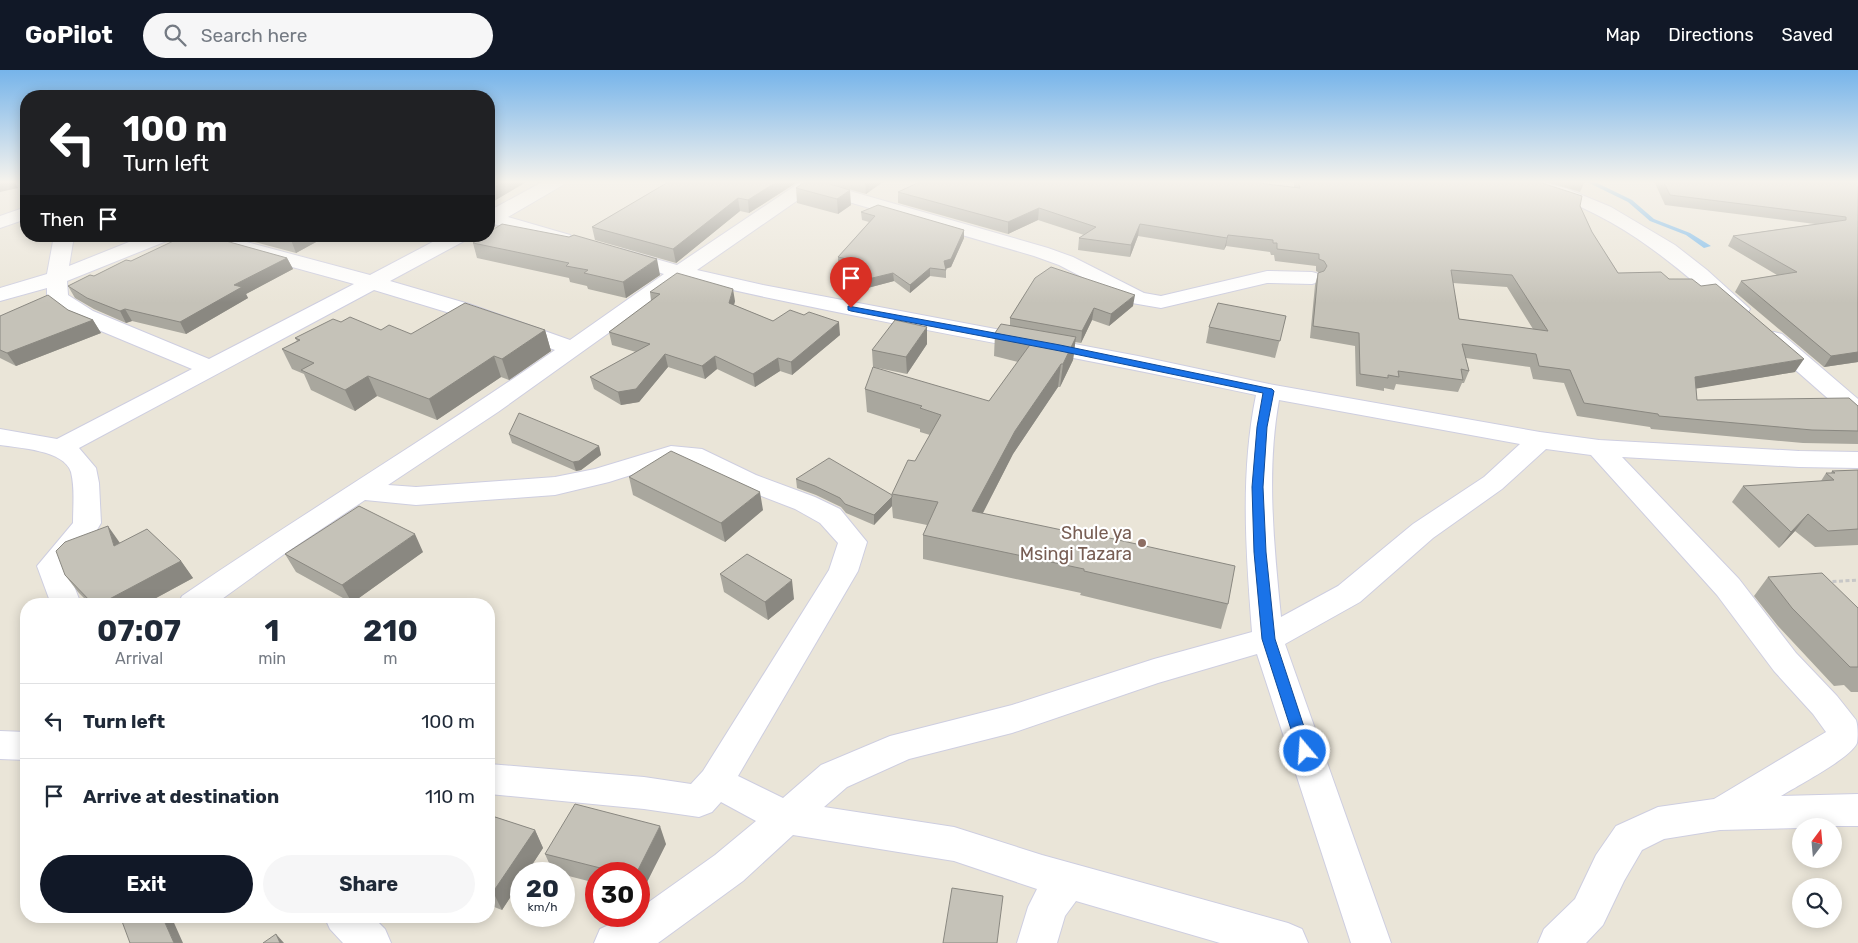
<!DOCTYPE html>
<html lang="en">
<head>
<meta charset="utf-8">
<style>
	body { margin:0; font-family:Rubik,sans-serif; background:#f6f6f7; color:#1f2937; height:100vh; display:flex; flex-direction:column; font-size:19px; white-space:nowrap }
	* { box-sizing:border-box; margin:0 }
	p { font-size:16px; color:#747a83 }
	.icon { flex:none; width:28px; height:28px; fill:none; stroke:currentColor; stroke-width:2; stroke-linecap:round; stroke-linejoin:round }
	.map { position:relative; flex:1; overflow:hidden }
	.side { position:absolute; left:20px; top:528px; width:475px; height:325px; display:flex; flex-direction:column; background:#fff; border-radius:20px; box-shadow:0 2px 12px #0003 }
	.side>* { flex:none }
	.top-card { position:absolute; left:20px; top:20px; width:475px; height:152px; border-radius:20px; box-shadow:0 2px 12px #0003; background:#202124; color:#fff; overflow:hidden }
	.needle { width:32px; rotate:16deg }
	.fabs { position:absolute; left:1792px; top:748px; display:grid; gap:10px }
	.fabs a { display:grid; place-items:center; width:50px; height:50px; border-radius:50%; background:#fff; box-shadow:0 2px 12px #0003; font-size:25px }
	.speed { position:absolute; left:510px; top:792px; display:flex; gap:10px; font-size:25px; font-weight:700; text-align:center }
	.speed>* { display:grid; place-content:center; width:65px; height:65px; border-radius:50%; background:#fff; box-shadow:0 2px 12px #0003; line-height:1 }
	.speed small { font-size:12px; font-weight:400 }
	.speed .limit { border:8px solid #d22; background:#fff; color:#111 }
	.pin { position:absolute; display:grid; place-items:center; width:42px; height:42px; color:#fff; margin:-51px -21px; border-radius:50% 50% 50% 0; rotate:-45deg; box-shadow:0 0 5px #0007 }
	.pin .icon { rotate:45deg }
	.me { position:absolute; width:55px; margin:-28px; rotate:342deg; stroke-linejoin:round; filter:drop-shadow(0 0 4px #0008) }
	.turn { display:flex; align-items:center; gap:18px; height:105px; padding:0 20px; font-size:22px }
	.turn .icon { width:65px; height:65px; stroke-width:2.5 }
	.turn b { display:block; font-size:35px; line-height:42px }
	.then { display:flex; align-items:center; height:48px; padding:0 20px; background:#0003; gap:10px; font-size:19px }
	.eta { display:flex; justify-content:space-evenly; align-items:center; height:85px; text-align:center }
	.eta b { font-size:30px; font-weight:700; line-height:35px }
	.primary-button { display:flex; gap:10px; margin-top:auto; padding:10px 20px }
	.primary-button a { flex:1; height:58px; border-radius:30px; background:#111827; color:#fff; font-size:20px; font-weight:700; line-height:58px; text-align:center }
	.primary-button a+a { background:#f6f6f7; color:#1f2937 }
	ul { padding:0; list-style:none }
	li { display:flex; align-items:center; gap:15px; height:75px; padding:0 20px; border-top:1px solid #e0e1e3 }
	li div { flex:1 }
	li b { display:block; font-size:19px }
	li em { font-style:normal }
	header { display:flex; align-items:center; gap:30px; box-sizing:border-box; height:70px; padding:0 25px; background:#111827; color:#fff }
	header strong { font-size:24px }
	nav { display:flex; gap:28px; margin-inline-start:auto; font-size:18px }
	.search { width:350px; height:45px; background:#f6f6f7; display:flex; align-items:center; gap:12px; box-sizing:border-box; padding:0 18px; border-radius:28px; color:#747a83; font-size:19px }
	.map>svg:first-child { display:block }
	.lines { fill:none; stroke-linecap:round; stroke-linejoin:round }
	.stream { fill:#6cb4ec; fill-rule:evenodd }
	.street-casing { stroke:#cecee0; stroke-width:2 }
	.path { stroke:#c7c7c7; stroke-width:3; stroke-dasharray:4 2.5; stroke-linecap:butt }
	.street { fill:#fff; fill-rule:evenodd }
	.wall { fill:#a9a79e; fill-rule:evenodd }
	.shaded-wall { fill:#8a8881 }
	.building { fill:#c5c2b8; stroke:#8a8881; fill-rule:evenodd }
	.route { fill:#1a73e8; stroke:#114b97 }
	.education-dot { fill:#8d6e63; stroke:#fff; stroke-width:2 }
	.labels { text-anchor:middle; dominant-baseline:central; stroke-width:4.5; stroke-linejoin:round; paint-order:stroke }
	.education-label { font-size:18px; fill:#785e54; stroke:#fff; text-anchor:end }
</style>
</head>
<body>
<header>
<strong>GoPilot</strong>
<div class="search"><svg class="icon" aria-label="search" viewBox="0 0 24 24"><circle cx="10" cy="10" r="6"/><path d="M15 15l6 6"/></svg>Search here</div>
<nav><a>Map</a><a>Directions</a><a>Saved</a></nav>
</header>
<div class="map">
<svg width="1858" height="873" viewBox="0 0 1858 873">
	<rect width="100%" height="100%" fill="#eae5d8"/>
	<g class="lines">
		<!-- stream -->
		<path class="stream" d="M1585,111H1593L1632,130L1654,149L1690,163L1711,176L1704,178L1686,165L1650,151L1628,132Z"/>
		<!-- street casing -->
		<g class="street-casing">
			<path id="street" d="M16,111H26V118L20,117Z
				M544,111H566L563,115L508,147L570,165L573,169L570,173L563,175L494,154L489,156V141Z
				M802,111H823L822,113L1048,178L1073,187L1144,223L1161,226L1267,201L1312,202L1319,204L1322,208L1319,212L1312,214L1267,213L1161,238L1132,233L1059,195L1034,186L811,121L697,200L763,215L1138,286L1269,314L1540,362L1599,370L1799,381L1858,382V398L1799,397L1622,387L1739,509L1796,583L1837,626L1856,650C1858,656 1858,667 1857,673C1851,688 1797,716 1781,726L1858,724V756H1801V758L1720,760L1664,769L1642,780L1624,811L1603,855L1586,873H1538L1544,859L1575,829L1596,785L1616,756L1658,737L1714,729L1826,662L1813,644L1774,601L1717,525L1591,385L1546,379L1502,419L1433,468L1360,532L1285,574L1391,873H1351L1257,584L1158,613L1012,663L909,689L847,717L824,737L954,757L1042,785L1288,853L1302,859L1308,873H1220L1076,831L1065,846L1057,873H1017L1028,837L1037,819L954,791L793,765L743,811L658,873H594L600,859L628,846H639V839L715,785L756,751L721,732L712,742L699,747L644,739L489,724V694L644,707L691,714L703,701L829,500L838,473L820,453L795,439L738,417L688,393L672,392L609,412L555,425L416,435L365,430L287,482L215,534H178L182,526C305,442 433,365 555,280L453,244L374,220L79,378L96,398L99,413L101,453L91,470L67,498L81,534H51L37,496L73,453C73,437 75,418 71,402C64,380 19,378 0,375V359L57,369L192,299L77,251L51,231L47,227V218L0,231V218L47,204L54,166H74L69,196L144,166H171L169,170L67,211L68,225L93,241L209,289L354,214L194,170L192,166H224L370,205L444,166H468L466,170L390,211L469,234L570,270L664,204L614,189L611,185L614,181L621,179L677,195ZM684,209C873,253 1066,284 1256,325C1240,404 1246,482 1252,562L1154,589L1012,635L890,666L821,695L783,728L738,706L858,501L867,472L840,439L815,427L756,405L702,379L671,376L595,399L555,407L416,417L388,415L498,342ZM1279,330L1520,374L1484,407L1413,454L1338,516L1281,547C1274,475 1266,402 1279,330Z
				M1502,111H1538L1565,118L1611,137L1675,175L1707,200L1750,239L1747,244L1739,245L1731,244C1675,195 1625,151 1553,126C1537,121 1521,119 1505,115Z
				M26,137V149L0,158V146Z
				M1774,262L1782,264L1858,329V349L1849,347L1766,274L1763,269L1766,264Z
				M0,661L26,662V690L0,689Z
				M324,846H372L385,859L391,873H343L330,859Z"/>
		</g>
		<!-- path -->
		<path class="path" d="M1826,512L1858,510"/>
		<!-- street -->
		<use href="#street" class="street"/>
	</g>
	<!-- wall -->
	<path class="wall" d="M489,111L526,112L494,131L489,130Z
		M670,111H799L749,143L740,141L676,193L595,170L592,157Z
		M806,111L851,135L838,144L797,133L796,118Z
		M824,111H884L866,124L824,112Z
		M1294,111H1536L1580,136L1592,162L1618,203L1669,209L1795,302L1696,318L1697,330L1858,336V374L1803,373L1651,359L1650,357L1577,346L1564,313L1533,309L1530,297L1466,288L1469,301L1464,313H1462L1458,322L1396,314L1394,320L1384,318V321L1356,316L1355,276L1310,268L1315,215L1318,203H1320L1316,201V196L1275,191L1274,185H1271L1270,182L1226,176L1224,180L1138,166L1130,187L1078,180L1079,168L1084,165L1038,150L1008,164L898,133V122L1294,117ZM1453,213L1507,217L1533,259L1459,249Z
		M1544,111H1585L1580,122Z
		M1654,111H1858V292L1824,297L1735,222L1741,211L1777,205L1728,176L1733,166L1815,154L1665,135Z
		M861,142L964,160V168L951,197L946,199V208L930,206L910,223L894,211L860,220L841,213V205L847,197L838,195V187L869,152L862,150Z
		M233,166H327L296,183Z
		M473,173L660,205L626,228L588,219L587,216L570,212L569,208L477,188Z
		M287,188L293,199L246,224L248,228L186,264L132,251L126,253L94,239L75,228L68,216L94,206L131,191Z
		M1035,208L1133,236L1109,256L1092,250L1081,273L1075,272L1073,290L1060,317H1058L1013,384L983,443L1228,534L1221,559L1080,525L1081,523L923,489V465L927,455L893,448L892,436L874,455L846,443L841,437L816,425L797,418L796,409L892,425V424L915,391L930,365L920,362V359L867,342L865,319L989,331L1018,292L994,286L995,263L1010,255V248Z
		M650,222L735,231L734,235L773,251L840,265L792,305L780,301L755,317L717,299L705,309L668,297L639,332L621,335L594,319L590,307L636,282L612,275L609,262L651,231Z
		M68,240L93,250L101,263L16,296L0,288V246Z
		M1286,246L1275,288L1206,273L1209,257Z
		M341,252L381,260L411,264L545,260L551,281L509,310L501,307L437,350L377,326L355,341L311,320L304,304L292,299L282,279L297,271L295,268Z
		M927,274L907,304L873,297L872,280Z
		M509,364L599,376L601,385L581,400L576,401L512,373Z
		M1858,400V475L1815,477L1795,461L1779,478L1732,432L1743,416L1821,411L1826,403H1831L1832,401Z
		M629,407L763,440L725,472L633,425Z
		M120,473L181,491L193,508L145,534H90L78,522L65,505Z
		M423,482L352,533L296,502L285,484Z
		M720,504L794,529L768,550L724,522Z
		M1768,507L1858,538V622H1851L1844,615L1834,616L1778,556L1754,526Z
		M489,745L535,760L543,778L526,804H521V811L502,840L489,835Z
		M666,774L641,824H639V804H596V813L553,802L545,784Z"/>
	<!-- shaded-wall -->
	<path class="shaded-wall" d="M0,111H14L18,118L0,122Z
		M504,111H526V112L494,131L491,119Z
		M778,111H799L749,143L748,130Z
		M865,111H884L866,124Z
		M850,120L851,135L838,144L837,129Z
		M738,128L740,141L676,193L673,179Z
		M1039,138L1038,150L1008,164V152Z
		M1140,154L1138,166L1130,187L1131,175Z
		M964,160V168L951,197L944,199V191Z
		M1228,165L1226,176L1224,180L1227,168Z
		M298,166H327L296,183L291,170Z
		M287,188L293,199L246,224L248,228L186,264L180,252L234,215Z
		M657,189L660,205L626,228L623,212Z
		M930,198V206L910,223V215Z
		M893,203L894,211L860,220V211Z
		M733,219L735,231L731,245L729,233Z
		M1135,225L1133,236L1109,256L1111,244Z
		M1094,238L1092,250L1081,273L1082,261Z
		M125,239L132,251L126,253L120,241Z
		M93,250L101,263L16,296L7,283Z
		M839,252L840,265L792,305L791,292Z
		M927,257V274L907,304L906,287Z
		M545,260L551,281L509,310L502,289Z
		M1076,267L1073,290L1060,317L1063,294Z
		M1858,281V292L1824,297L1831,286Z
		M665,284L668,297L639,332L621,335L618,322Z
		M494,286L501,307L437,350L429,329Z
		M715,286L717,299L705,309L702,296Z
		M778,288L780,301L755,317L753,304Z
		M1804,289L1795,302L1688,320L1695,307Z
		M1061,294L1058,317L1013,384L971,466L972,441L1015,361Z
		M368,306L377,326L355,341L345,320Z
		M599,376L601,385L581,400L576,401L573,392Z
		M760,422L763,440L725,472L721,453Z
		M892,427V436L874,455V445Z
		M1808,444L1795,461L1779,478L1791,462Z
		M108,456L120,473L114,476Z
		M415,464L423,482L352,533L342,515Z
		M181,491L193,508L145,534H100Z
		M792,510L794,529L768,550L765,532Z
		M660,756L666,774L641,824L639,819V804H636Z
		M535,760L543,778L526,804H521V811L502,840L493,822Z
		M162,846H171L183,873H174Z
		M276,864L284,873H280Z"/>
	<!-- building -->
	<path class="building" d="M489,111H504L491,119H489Z
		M670,111H778L748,130L738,128L673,179L592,157Z
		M806,111H820L850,120L837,129L796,118Z
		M922,111H1242L1300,118L1298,111H1536L1582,126L1580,136L1592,162L1618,203L1661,202L1669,209H1692L1701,216L1716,214L1804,289L1695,307L1697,330L1849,328L1858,336V361L1812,360L1659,346L1658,344L1584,333L1570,300L1539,296L1536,284L1462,274L1469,301L1461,299L1463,310L1398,301L1399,307L1388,305V308L1360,304L1359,263L1313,256L1318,203L1324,201L1327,196L1324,191L1319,189V184L1277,179V173H1273V170L1228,165L1227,168L1140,154L1131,175L1079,168L1096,157L1039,138L1008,152L898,122ZM1451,200L1512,205L1548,261L1459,249Z
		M1663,111H1858V282L1831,286L1741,211L1797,202L1733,166L1846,150V147L1670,125Z
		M878,135L964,160L951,189L944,191L946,200L930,198L910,215L893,203L860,211L841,205L852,190L838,187L875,146L861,142Z
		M502,154L569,167L574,165L657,189L623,212L584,203L588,200L566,196L569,193L473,173L483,166H489V162Z
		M184,166H208L287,188L234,215L242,217L180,252L125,239L120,241L87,228L68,216L90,205L94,206L126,190L131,191Z
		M274,166H298L291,170Z
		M1051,197L1135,225L1111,244L1094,238L1082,261L1010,248L1035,208Z
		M677,203L733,219L729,233L773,251L790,240L804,245L809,242L839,252L791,292L778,288L753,304L715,286L702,296L665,284L636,319L618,322L590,307L650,274L609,262L660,224L650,222Z
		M48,225L68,240L93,250L7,283L0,280V246Z
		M465,233L545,260L502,289L494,286L429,329L368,306L345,320L301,300L314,293L282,279L300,270L295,268L333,249L341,252L350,247L381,260L389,255L411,264Z
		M1218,233L1286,246L1280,271L1209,257Z
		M895,250L927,257L906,287L872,280Z
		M1001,254L1076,267L1063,294H1061L1015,361L972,441L1095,467L1096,465L1235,496L1228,534L1084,501V499L923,465L938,432L892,424L908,390L915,391L941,345L920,338L922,336L865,319L873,297L989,331L1032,272L995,263Z
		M519,343L599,376L579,391L573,392L509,364Z
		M671,381L760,422L721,453L629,407Z
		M829,388L892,425V427L874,445L845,434L840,428L815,416L796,409Z
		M1858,400V459L1828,461L1808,444L1791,462L1743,416L1834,410L1826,403H1835L1832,401Z
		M359,436L415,464L342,515L285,484Z
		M108,456L114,476L147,459L181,491L100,534H93L65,505L56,481L65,472Z
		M747,484L792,510L765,532L720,504Z
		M1822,503L1858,538V597H1850L1792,538L1768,507Z
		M575,734L660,756L636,804H624L545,784Z
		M489,745L535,760L493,822L489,821Z
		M952,818L1003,826L997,873H943Z
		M120,846H162L174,873H130Z
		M276,864L280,873H263Z"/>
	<!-- sky -->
	<linearGradient id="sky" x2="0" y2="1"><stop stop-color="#76b4ea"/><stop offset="0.48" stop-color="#f6f3ed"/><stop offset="1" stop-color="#f6f3ed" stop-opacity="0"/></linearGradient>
	<rect width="1858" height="233" fill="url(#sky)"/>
	<!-- route -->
	<path class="route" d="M848,236L1060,275L1272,319L1274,321L1267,357L1263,417L1266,482L1275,569L1312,681L1310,685L1305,687L1300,685L1298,681L1262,569L1254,482L1252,417L1257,357L1263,323L1060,281L851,241L848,240Z"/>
	<!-- markers -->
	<circle class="education-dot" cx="1142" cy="473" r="5"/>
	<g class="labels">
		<!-- education labels -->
		<g class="education-label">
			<text x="1132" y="463">Shule ya<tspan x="1132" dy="21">Msingi Tazara</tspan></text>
		</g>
	</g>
</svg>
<div class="fabs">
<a><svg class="needle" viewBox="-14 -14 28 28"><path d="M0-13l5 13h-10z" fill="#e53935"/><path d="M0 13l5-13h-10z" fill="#747a83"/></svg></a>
<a><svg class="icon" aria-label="search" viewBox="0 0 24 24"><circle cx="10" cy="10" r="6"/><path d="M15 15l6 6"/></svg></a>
</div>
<div class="speed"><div>20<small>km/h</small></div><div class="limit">30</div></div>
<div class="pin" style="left:851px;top:238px;background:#d93025"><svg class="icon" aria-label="arrive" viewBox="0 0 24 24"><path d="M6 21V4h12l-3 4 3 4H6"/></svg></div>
<svg class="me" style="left:1305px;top:681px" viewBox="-20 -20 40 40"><circle r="17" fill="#1a73e8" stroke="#fff" stroke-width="3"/><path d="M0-11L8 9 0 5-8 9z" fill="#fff"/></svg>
<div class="top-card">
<div class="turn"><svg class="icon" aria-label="left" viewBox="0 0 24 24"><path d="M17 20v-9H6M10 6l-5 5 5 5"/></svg><div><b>100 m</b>Turn left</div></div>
<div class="then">Then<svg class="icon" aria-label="arrive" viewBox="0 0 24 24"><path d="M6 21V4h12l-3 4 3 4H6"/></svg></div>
</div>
<section class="side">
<div class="eta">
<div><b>07:07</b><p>Arrival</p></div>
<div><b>1</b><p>min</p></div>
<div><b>210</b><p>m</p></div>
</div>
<ul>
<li><svg class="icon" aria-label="left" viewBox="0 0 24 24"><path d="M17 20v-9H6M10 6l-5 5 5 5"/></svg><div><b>Turn left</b></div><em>100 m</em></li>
<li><svg class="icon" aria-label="arrive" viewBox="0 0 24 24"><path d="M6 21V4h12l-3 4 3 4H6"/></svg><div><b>Arrive at destination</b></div><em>110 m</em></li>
</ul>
<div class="primary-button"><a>Exit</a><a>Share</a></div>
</section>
</div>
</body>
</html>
